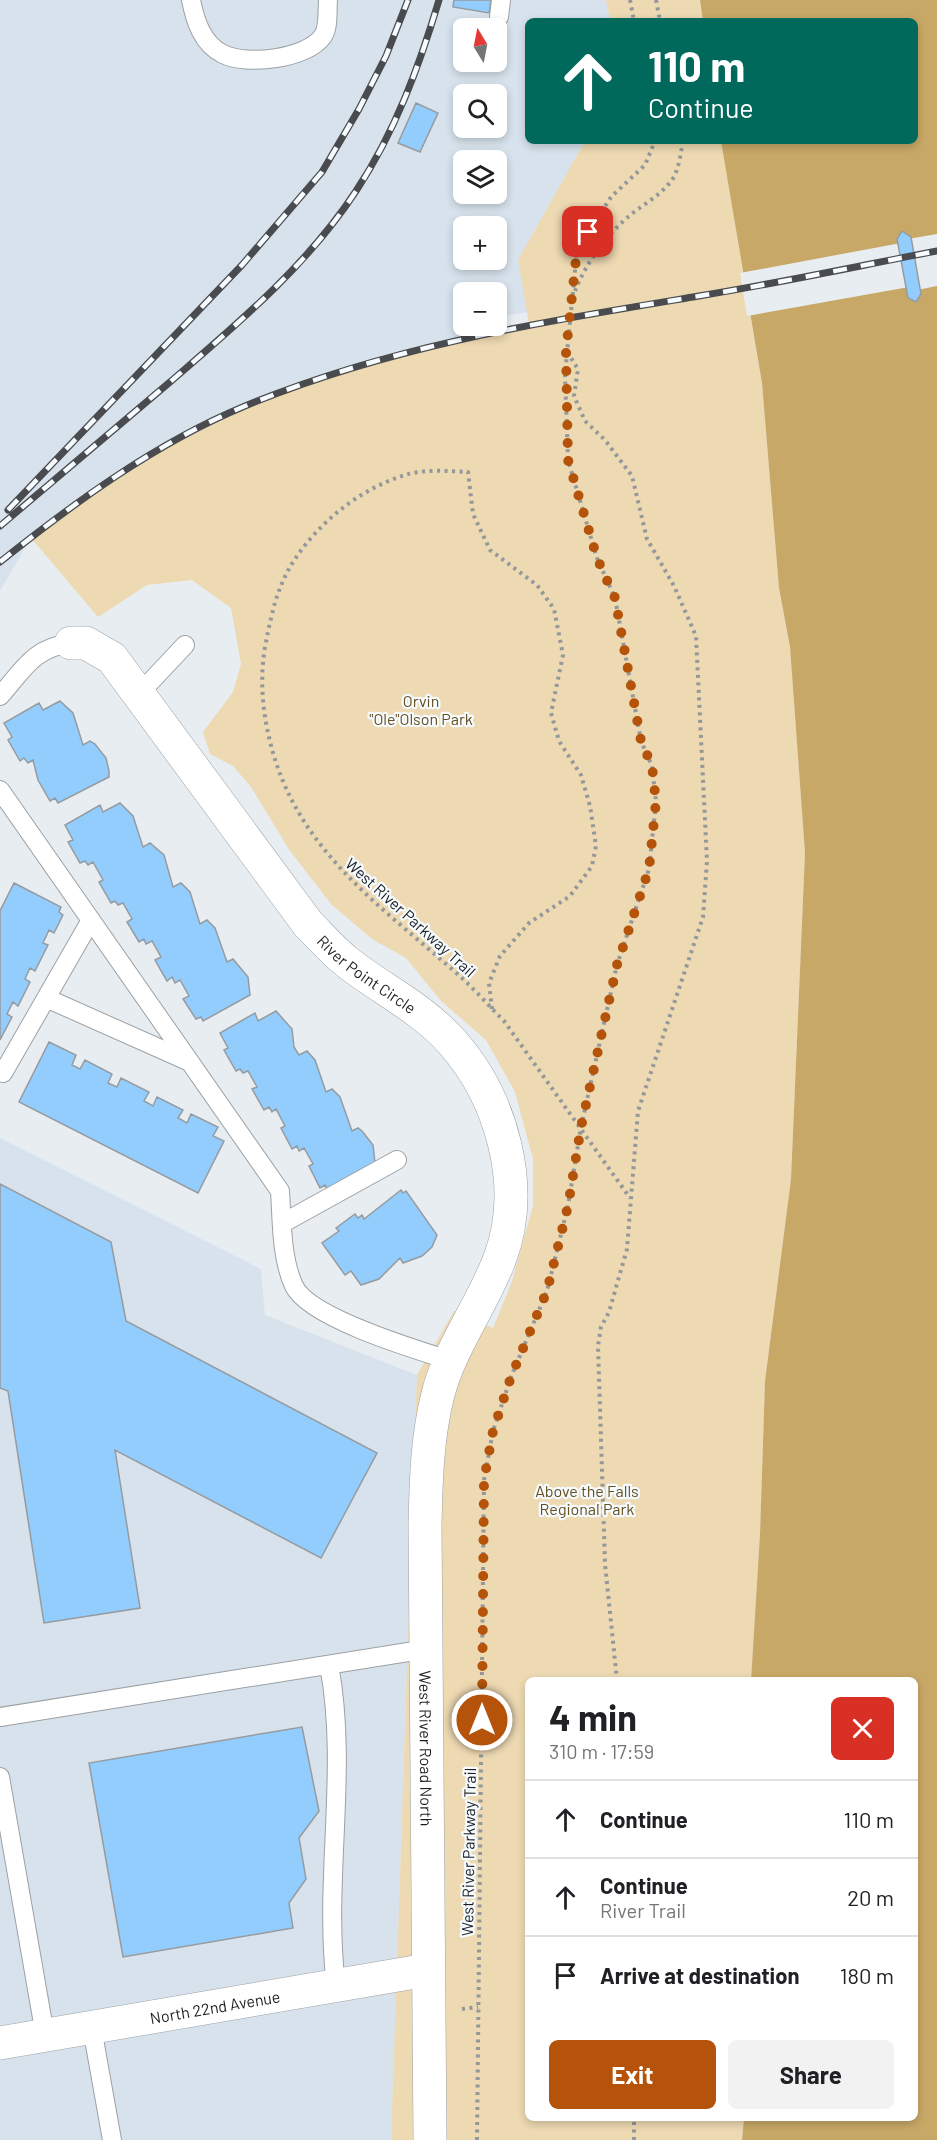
<!DOCTYPE html>
<html lang="en">
<head>
<meta charset="utf-8">
<style>
	body { margin:0; font-family:Barlow,sans-serif; background:#f2f2f2; color:#202124; height:100vh; display:flex; flex-direction:column; font-size:22px; white-space:nowrap }
	* { box-sizing:border-box; margin:0 }
	p { font-size:20px; color:#757577 }
	.icon { flex:none; width:33px; height:33px; fill:none; stroke:currentColor; stroke-width:2; stroke-linecap:round; stroke-linejoin:round }
	.map { position:relative; flex:1; overflow:hidden }
	.panel { position:absolute; left:525px; top:1677px; width:393px; height:444px; display:flex; flex-direction:column; background:#fff; border-radius:9px; box-shadow:0 3px 9px #0003 }
	.panel>* { flex:none }
	.top-card { position:absolute; left:525px; top:18px; width:393px; height:126px; border-radius:9px; box-shadow:0 3px 9px #0003; background:#00695c; color:#fff; overflow:hidden }
	.needle { width:39px; rotate:350deg }
	.controls { position:absolute; left:453px; top:18px; display:grid; gap:12px }
	.controls a { display:grid; place-items:center; width:54px; height:54px; border-radius:9px; background:#fff; box-shadow:0 3px 9px #0003; font-size:30px }
	.pin { position:absolute; display:grid; place-items:center; width:51px; height:51px; color:#fff; margin:-26px; border-radius:12px; box-shadow:0 3px 9px #0006 }
	.me { position:absolute; width:66px; margin:-33px; rotate:0deg; stroke-linejoin:round; filter:drop-shadow(0 0 4px #0008) }
	.turn { display:flex; align-items:center; gap:21px; height:126px; padding:0 24px; font-size:27px }
	.turn .icon { width:78px; height:78px; stroke-width:2.5 }
	.turn b { display:block; font-size:42px; line-height:51px }
	.round { display:grid; place-items:center; flex:none; width:63px; height:63px; border-radius:9px; background:#f2f2f2 }
	.headline { display:flex; align-items:center; justify-content:space-between; height:102px; padding:0 24px }
	h1 { font-size:36px; font-weight:700; line-height:45px }
	.primary-button { display:flex; gap:12px; margin-top:auto; padding:12px 24px }
	.primary-button a { flex:1; height:69px; border-radius:9px; background:#b45309; color:#fff; font-size:24px; font-weight:700; line-height:69px; text-align:center }
	.primary-button a+a { background:#f2f2f2; color:#202124 }
	ul { padding:0; list-style:none }
	li { display:flex; align-items:center; gap:18px; height:78px; padding:0 24px; border-top:2px solid #e0e0e0 }
	li div { flex:1 }
	li b { display:block; font-size:22px }
	li em { font-style:normal }
	.map>svg:first-child { display:block }
	.built { fill:#d7e2ec; fill-rule:evenodd }
	.green { fill:#edd9b2 }
	.water { fill:#c8a867; fill-rule:evenodd }
	.pier { fill:#e8edf2 }
	.building { fill:#92cdfd; stroke:#969b9f; stroke-width:1.5 }
	.lines { fill:none; stroke-linecap:round; stroke-linejoin:round }
	.service-casing { stroke:#9ca1a5; stroke-width:20 }
	.minor-casing { stroke:#9ca1a5; stroke-width:34 }
	.path { stroke:#94989b; stroke-width:4; stroke-dasharray:3 4.5; stroke-linecap:butt }
	.service { stroke:#fff; stroke-width:18 }
	.minor { stroke:#fff; stroke-width:33 }
	.rail-casing { stroke:#494b4e; stroke-width:7 }
	.rail { stroke:#f5fbff; stroke-width:4.5; stroke-dasharray:14; stroke-linecap:butt }
	.route { stroke:#b45309; stroke-width:10; stroke-dasharray:0 18 }
	.labels { text-anchor:middle; dominant-baseline:central; stroke-width:4.5; stroke-linejoin:round; paint-order:stroke }
	.park-label { font-size:16px; fill:#67501f; stroke:#f5fbff }
	.street-label { font-size:16px; fill:#1c1e20; stroke:#f5fbff }
</style>
</head>
<body>
<div class="map">
<svg width="937" height="2140" viewBox="0 0 937 2140">
	<rect width="100%" height="100%" fill="#e8edf2"/>
	<!-- built -->
	<path class="built" d="M0,0H606L610,21H528V141H585L518,260L528,312L500,317L495,330L396,355L299,386L197,429L94,491L31,538L0,591ZM464,28H496V62H464ZM464,94H496V128H464ZM464,160H496V194H464ZM464,226H496V260H464ZM464,292H496V326H464Z
		M0,1138L261,1269L265,1315L417,1375L391,2140H0Z"/>
	<!-- green -->
	<path class="green" d="M606,0H700L703,21H610Z
		M585,141H721L762,383L779,588L790,647L805,853L791,1179L765,1381L760,1534L751,1680H528V2118H744L742,2140H391L417,1375L454,1311L493,1328L511,1284L533,1206V1159L515,1092L486,1040L441,1001L406,958L372,939L332,905L290,851L251,787L233,766L210,754L203,732L233,692L241,664L231,608L192,580L147,585L98,617L31,538C96,487 167,438 244,406C336,369 433,348 529,324L518,260Z"/>
	<!-- water -->
	<path class="water" d="M700,0H937V2140H742L744,2118H915V1680H751L760,1534L765,1381L791,1179L805,853L790,647L779,588L762,383L721,141H915V21H703ZM902,231L911,237L921,293L916,302L908,297Z"/>
	<!-- pier -->
	<path class="pier" d="M937,234V286L917,290L908,239Z
		M901,243L909,287L747,316L740,273Z"/>
	<!-- building -->
	<path class="building" d="M454,0H491L489,13L453,7Z
		M416,103L438,113L420,152L398,143Z
		M902,231L911,237L921,294L916,302L908,298L897,239Z
		M60,701L73,713L83,745L90,741L95,744L106,758L109,771V777L58,803L55,798L50,801L38,780L33,760L28,763L24,758L20,761L8,740L12,737L4,723L39,703L43,710Z
		M120,803L133,816L143,847L150,843L164,855L173,887L181,883L190,892L200,924L207,920L215,928L227,962L233,959L248,977L250,995L203,1021L201,1017L196,1019L183,999L189,996L180,980L175,983L172,977L167,981L155,960L161,957L152,941L146,944L144,939L139,942L127,922L132,919L123,903L118,905L115,901L111,903L99,882L103,880L93,862L88,865L85,861L80,863L68,842L73,840L65,825L100,805L103,812Z
		M14,883L61,907L59,912L63,915L54,933L49,930L43,943L48,945L35,971L30,968L25,979L30,982L18,1006L13,1002L7,1014L12,1017L0,1040V911Z
		M276,1011L292,1029L294,1047L299,1055L307,1051L315,1060L326,1092L332,1089L340,1097L352,1131L358,1128L362,1131L373,1145L375,1163L328,1190L325,1185L320,1188L309,1166L313,1164L304,1148L299,1151L297,1146L292,1149L281,1128L285,1126L276,1109L272,1112L269,1107L264,1110L252,1089L257,1087L248,1071L243,1073L240,1069L236,1071L224,1050L228,1048L220,1033L255,1013L258,1021Z
		M49,1042L76,1055L72,1065L80,1069L85,1060L112,1074L108,1083L117,1087L121,1078L149,1092L144,1101L153,1106L157,1097L183,1110L178,1118L187,1123L191,1114L218,1127L213,1136L224,1141L198,1193L19,1102Z
		M0,1184L111,1242L126,1321L377,1453L321,1558L115,1450L140,1608L44,1623L8,1391L0,1388Z
		M401,1190L403,1193L406,1191L437,1235L432,1247L422,1256L403,1263L400,1258L379,1279L361,1285L351,1271L345,1275L322,1243L339,1231L336,1228L355,1214L358,1218L362,1215L364,1219Z
		M302,1727L319,1811L299,1838L306,1879L289,1903L293,1928L123,1957L89,1763Z"/>
	<g class="lines">
		<!-- service casing -->
		<g class="service-casing">
			<path id="service" d="M191,0C195,20 202,44 223,54C247,66 307,59 323,36C329,27 327,11 328,0
				M499,17L501,0
				M139,694L185,645
				M0,696C24,669 33,648 71,643
				M0,790L280,1191C282,1221 281,1258 294,1286C309,1318 417,1350 452,1361
				M46,998L190,1062
				M3,1073L91,920
				M283,1223L397,1160
				M329,1665C349,1770 323,1879 336,1986
				M0,1717L427,1649
				M0,1777L45,2035
				M92,2028L112,2140"/>
		</g>
		<!-- minor casing -->
		<g class="minor-casing">
			<g id="minor">
				<path id="s1" d="M71,643H86L112,658L308,924C321,937 333,951 347,962C381,989 422,1008 452,1042C501,1097 527,1186 500,1258C483,1304 450,1347 438,1394C427,1437 426,1481 425,1525L430,2140"/>
				<path id="s2" d="M0,2043L427,1970"/>
			</g>
		</g>
		<!-- path -->
		<path class="path" d="M630,0L634,21
			M656,0L660,21
			M575,291C586,263 606,236 629,216C645,203 662,195 674,177C679,167 681,152 683,141
			M567,352L578,369L574,396L585,421L605,440L632,476L647,539L674,586L696,636L707,861L703,917L638,1111L627,1249L609,1312L601,1327L598,1346L605,1564L617,1680
			M492,1009L489,983L500,956L529,923L570,896L592,866L596,846L590,806L581,775L559,741L551,713L563,655L554,609L537,585L490,550L473,514L468,472C448,471 424,469 405,475C366,487 331,513 306,544C279,577 273,606 265,647C260,677 262,708 269,737C294,850 382,906 463,979C477,992 490,1007 504,1021L630,1198
			M462,2009L478,2007
			M477,2140L484,1480L493,1431L511,1377L547,1291L568,1206L581,1127L617,965L649,869L656,802L652,766L641,741L615,598L597,558L568,460L565,374L577,250L611,197L645,165L655,141
			M634,2140V2118"/>
		<!-- service -->
		<use href="#service" class="service"/>
		<!-- minor -->
		<use href="#minor" class="minor"/>
		<!-- rail casing -->
		<g class="rail-casing">
			<path id="rail" d="M8,510L242,265L322,172L359,109L386,56L408,0
				M0,526C57,478 113,430 170,382C237,324 307,266 356,191C395,132 419,67 439,0
				M0,562C75,502 156,443 245,406C393,345 543,322 699,296C779,283 858,266 937,251"/>
		</g>
		<!-- rail -->
		<use href="#rail" class="rail"/>
	</g>
	<g class="lines">
		<!-- route -->
		<path class="route" d="M482,1720L484,1480L493,1431L511,1377L547,1291L568,1206L581,1127L617,965L649,869L656,802L652,766L641,741L615,598L597,558L568,460L566,351L577,250L588,232"/>
	</g>
	<g class="labels">
		<!-- park labels -->
		<g class="park-label">
			<text x="421" y="700">Orvin<tspan x="421" dy="18">"Ole"Olson Park</tspan></text>
			<text x="587" y="1490">Above the Falls<tspan x="587" dy="18">Regional Park</tspan></text>
		</g>
		<!-- street labels -->
		<g class="street-label">
			<text transform="translate(411 917) rotate(42)">West River Parkway Trail</text>
			<text stroke="none"><textPath href="#s1" startOffset="453">River Point Circle</textPath></text>
			<text stroke="none"><textPath href="#s1" startOffset="1299">West River Road North</textPath></text>
			<text transform="translate(468 1852) rotate(-89)">West River Parkway Trail</text>
			<text stroke="none"><textPath href="#s2" startOffset="218">North 22nd Avenue</textPath></text>
		</g>
	</g>
</svg>
<div class="controls">
<a><svg class="needle" viewBox="-14 -14 28 28"><path d="M0-13l5 13h-10z" fill="#e53935"/><path d="M0 13l5-13h-10z" fill="#757577"/></svg></a>
<a><svg class="icon" aria-label="search" viewBox="0 0 24 24"><circle cx="10" cy="10" r="6"/><path d="M15 15l6 6"/></svg></a>
<a><svg class="icon" aria-label="layers" viewBox="0 0 24 24"><path d="M12 4l9 5-9 5-9-5zM3 14l9 5 9-5"/></svg></a>
<a>+</a>
<a>−</a>
</div>
<div class="pin" style="left:588px;top:232px;background:#d93025"><svg class="icon" aria-label="arrive" viewBox="0 0 24 24"><path d="M6 21V4h12l-3 4 3 4H6"/></svg></div>
<svg class="me" style="left:482px;top:1720px" viewBox="-20 -20 40 40"><circle r="17" fill="#b45309" stroke="#fff" stroke-width="3"/><path d="M0-11L8 9 0 5-8 9z" fill="#fff"/></svg>
<div class="top-card">
<div class="turn"><svg class="icon" aria-label="ahead" viewBox="0 0 24 24"><path d="M12 20V5M6 11l6-6 6 6"/></svg><div><b>110 m</b>Continue</div></div>
</div>
<section class="panel">
<div class="headline"><div><h1>4 min</h1><p>310 m · 17:59</p></div><a class="round" style="background:#d93025;color:#fff"><svg class="icon" aria-label="close" viewBox="0 0 24 24"><path d="M6 6l12 12M18 6L6 18"/></svg></a></div>
<ul>
<li><svg class="icon" aria-label="ahead" viewBox="0 0 24 24"><path d="M12 20V5M6 11l6-6 6 6"/></svg><div><b>Continue</b></div><em>110 m</em></li>
<li><svg class="icon" aria-label="ahead" viewBox="0 0 24 24"><path d="M12 20V5M6 11l6-6 6 6"/></svg><div><b>Continue</b><p>River Trail</p></div><em>20 m</em></li>
<li><svg class="icon" aria-label="arrive" viewBox="0 0 24 24"><path d="M6 21V4h12l-3 4 3 4H6"/></svg><div><b>Arrive at destination</b></div><em>180 m</em></li>
</ul>
<div class="primary-button"><a>Exit</a><a>Share</a></div>
</section>
</div>
</body>
</html>
